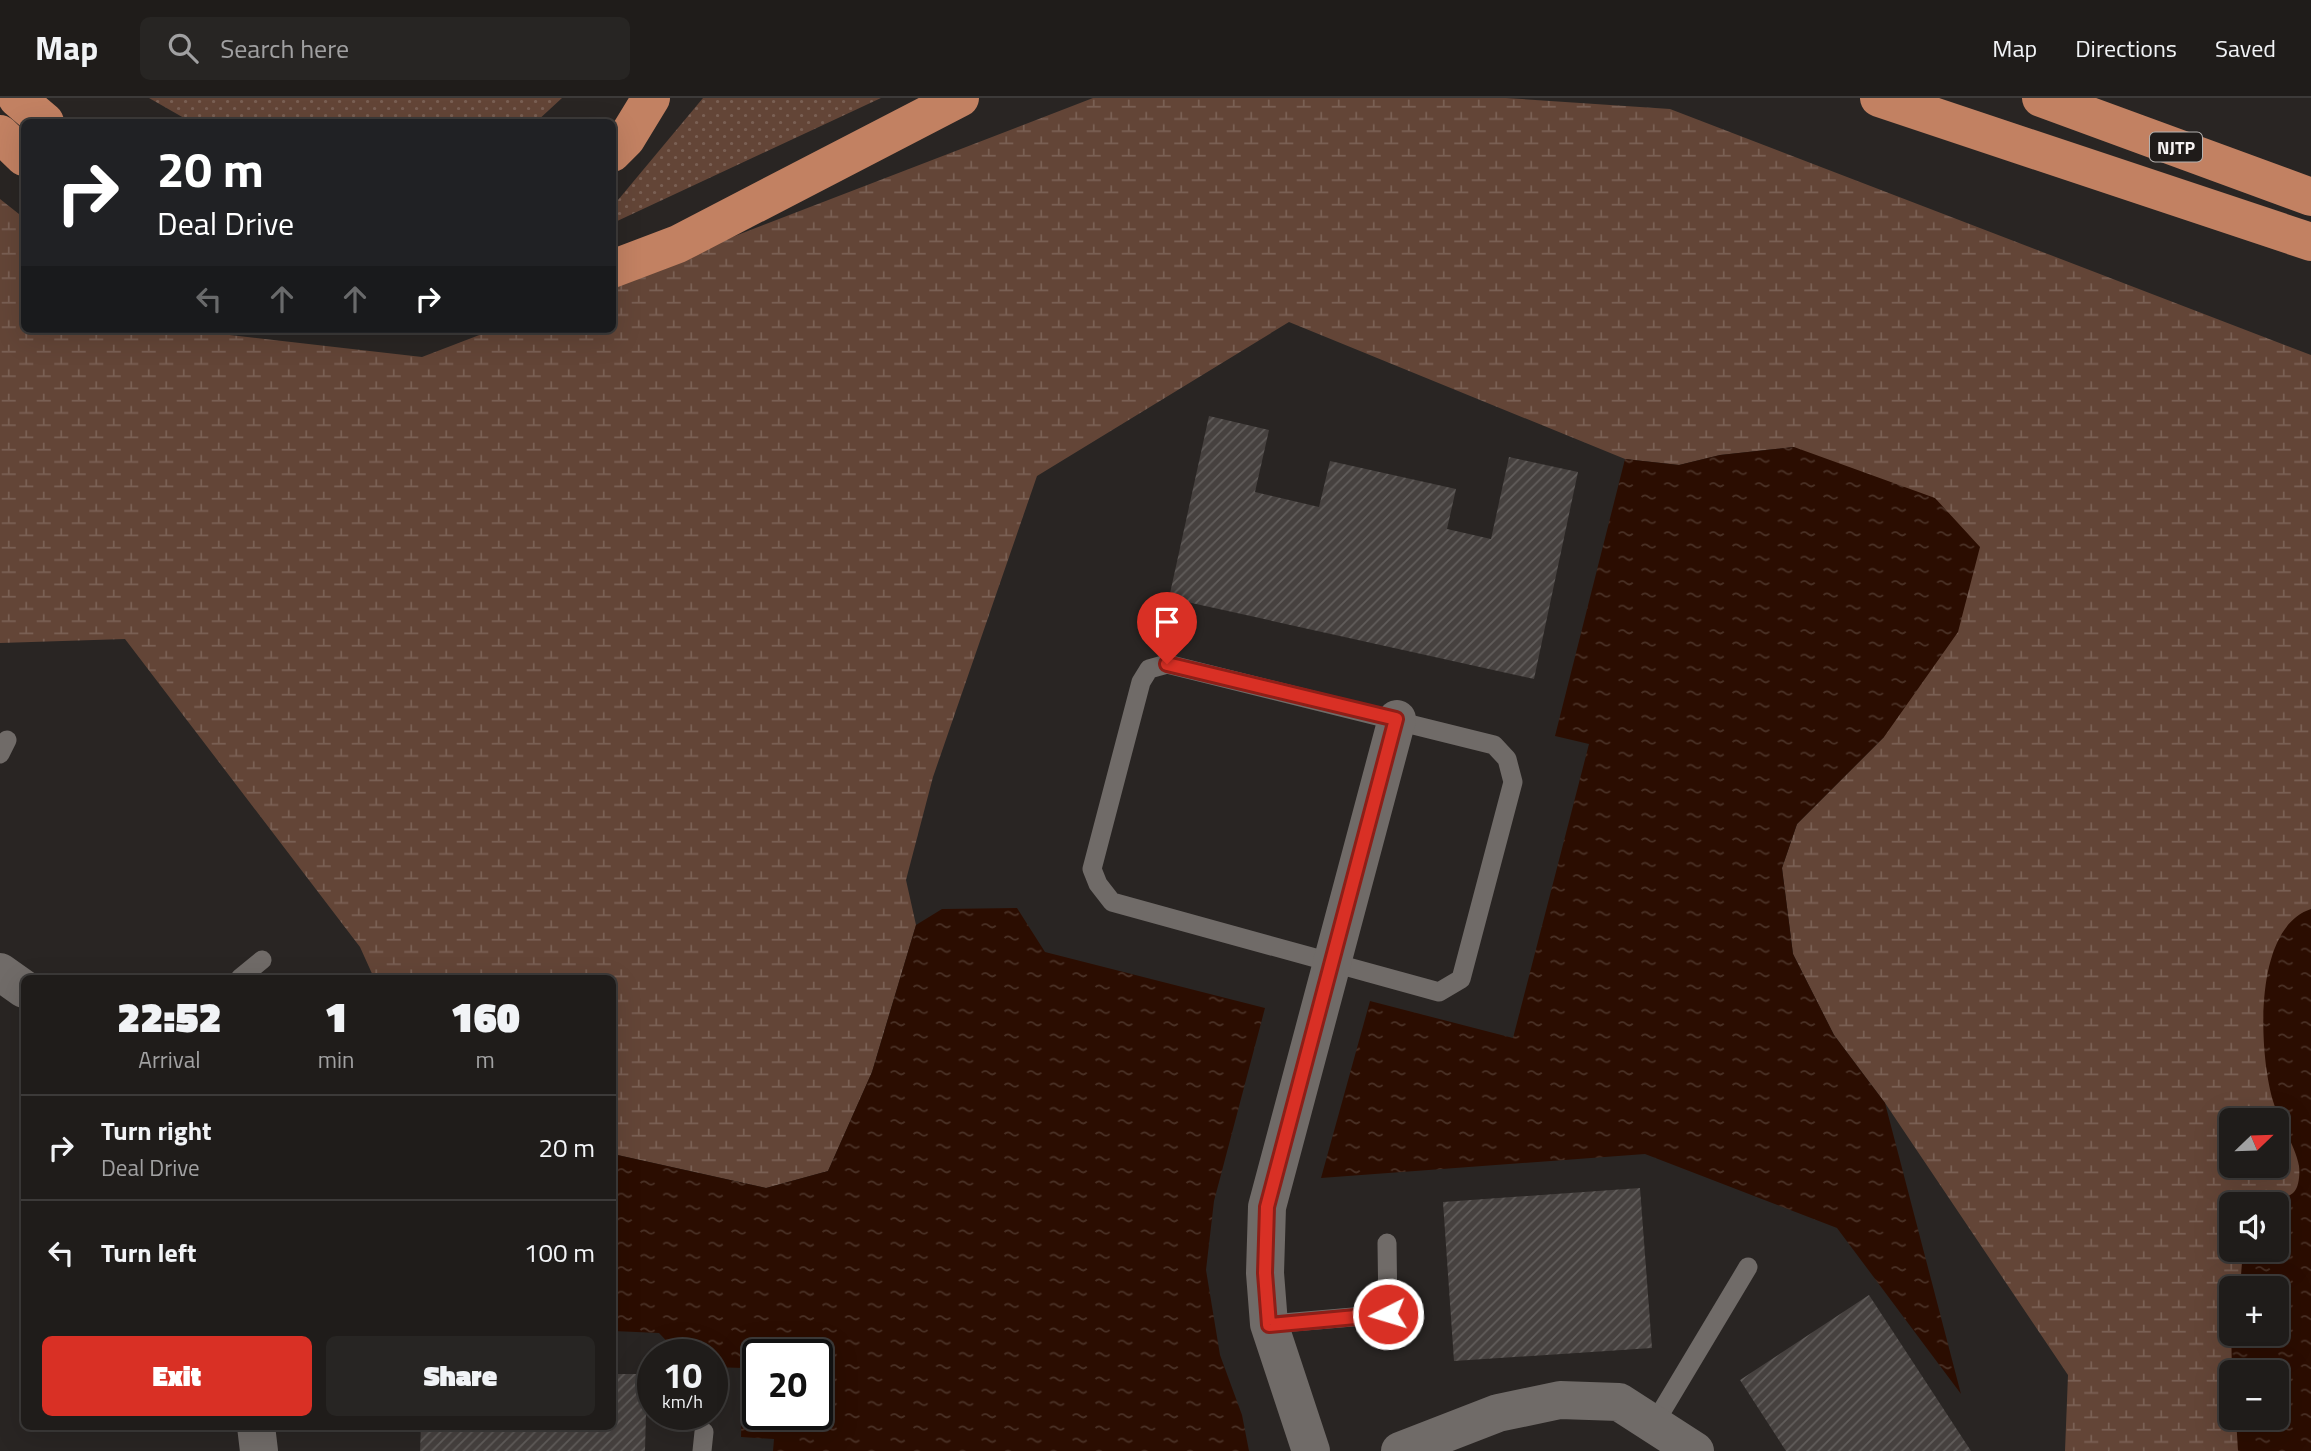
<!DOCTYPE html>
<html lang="en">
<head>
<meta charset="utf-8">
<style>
	body { margin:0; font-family:"Titillium Web",sans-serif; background:#272523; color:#f1f3f6; height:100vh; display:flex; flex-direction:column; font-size:26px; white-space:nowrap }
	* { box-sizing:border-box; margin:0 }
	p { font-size:23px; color:#a1a1a2 }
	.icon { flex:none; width:38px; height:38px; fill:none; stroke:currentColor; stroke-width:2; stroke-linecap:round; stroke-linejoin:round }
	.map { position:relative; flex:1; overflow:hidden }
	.details { position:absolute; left:21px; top:877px; width:595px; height:455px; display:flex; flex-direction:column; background:#1f1c1a; border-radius:10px; box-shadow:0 7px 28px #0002,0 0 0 2px #3c3a39 }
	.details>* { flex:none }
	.banner { position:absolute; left:21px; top:21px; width:595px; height:214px; border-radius:10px; box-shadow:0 7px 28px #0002,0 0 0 2px #3c3a39; background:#202124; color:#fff; overflow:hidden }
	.needle { width:46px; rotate:67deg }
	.fabs { position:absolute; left:2219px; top:1010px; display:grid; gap:14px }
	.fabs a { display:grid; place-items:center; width:70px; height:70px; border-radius:10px; background:#1f1c1a; box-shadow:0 7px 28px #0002,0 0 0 2px #3c3a39; font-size:35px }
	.speed { position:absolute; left:637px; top:1241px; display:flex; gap:14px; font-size:35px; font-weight:700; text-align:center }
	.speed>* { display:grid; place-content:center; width:91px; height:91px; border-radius:50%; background:#1f1c1a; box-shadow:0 7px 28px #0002,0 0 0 2px #3c3a39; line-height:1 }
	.speed small { font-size:18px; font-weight:400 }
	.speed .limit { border:4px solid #111; border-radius:10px; background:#fff; color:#111 }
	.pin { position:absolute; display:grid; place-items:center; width:60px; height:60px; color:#fff; margin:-72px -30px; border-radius:50% 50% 50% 0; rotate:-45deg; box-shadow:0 0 7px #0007 }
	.pin .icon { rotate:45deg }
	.me { position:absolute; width:77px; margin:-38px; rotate:265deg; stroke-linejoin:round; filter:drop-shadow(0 0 5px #0008) }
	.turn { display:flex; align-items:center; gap:24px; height:147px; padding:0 21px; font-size:32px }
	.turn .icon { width:91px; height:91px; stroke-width:2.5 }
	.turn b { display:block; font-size:49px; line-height:60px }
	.lanes { display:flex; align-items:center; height:66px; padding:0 21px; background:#0003; justify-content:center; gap:35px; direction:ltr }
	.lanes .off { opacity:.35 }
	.eta { display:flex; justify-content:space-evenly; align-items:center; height:119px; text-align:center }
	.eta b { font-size:42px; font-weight:800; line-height:49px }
	.cta { display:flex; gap:14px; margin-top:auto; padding:14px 21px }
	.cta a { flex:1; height:80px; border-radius:10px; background:#d93025; color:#fff; font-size:28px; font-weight:800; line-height:80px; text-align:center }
	.cta a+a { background:#272523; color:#f1f3f6 }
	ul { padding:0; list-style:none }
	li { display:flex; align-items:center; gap:21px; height:105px; padding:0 21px; border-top:2px solid #3c3a39 }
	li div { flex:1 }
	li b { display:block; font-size:26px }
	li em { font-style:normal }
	header { display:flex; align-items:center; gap:42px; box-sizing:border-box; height:98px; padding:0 35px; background:#1f1c1a; border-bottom:2px solid #3c3a39 }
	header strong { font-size:33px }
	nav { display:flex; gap:38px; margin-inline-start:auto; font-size:24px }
	.search { width:490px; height:63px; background:#272523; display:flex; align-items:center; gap:18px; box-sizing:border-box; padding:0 24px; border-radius:10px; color:#a1a1a2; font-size:26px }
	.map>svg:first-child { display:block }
	.grass { fill:url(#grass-dots) }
	.wetland { fill:url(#wetland-marsh); fill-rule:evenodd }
	.water { fill:url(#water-ripples); fill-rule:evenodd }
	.building { fill:url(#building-hatch) }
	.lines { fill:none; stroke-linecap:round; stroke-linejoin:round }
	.lane { stroke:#706b68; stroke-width:19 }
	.street { stroke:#706b68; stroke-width:38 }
	.highway { stroke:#c28162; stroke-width:38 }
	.route-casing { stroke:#8d1f18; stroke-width:18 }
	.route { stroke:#d93025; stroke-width:12 }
	.labels { text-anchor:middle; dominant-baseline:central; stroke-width:7; stroke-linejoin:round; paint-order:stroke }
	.shield { fill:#1f1b19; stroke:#b5b2b0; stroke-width:2 }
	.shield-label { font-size:18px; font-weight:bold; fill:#f5f2f1 }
</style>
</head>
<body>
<header>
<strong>Map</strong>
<div class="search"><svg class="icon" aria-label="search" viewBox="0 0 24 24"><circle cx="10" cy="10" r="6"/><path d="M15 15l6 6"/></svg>Search here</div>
<nav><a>Map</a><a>Directions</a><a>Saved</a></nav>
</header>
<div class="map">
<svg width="2311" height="1353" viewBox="0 0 2311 1353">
	<defs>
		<pattern id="grass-dots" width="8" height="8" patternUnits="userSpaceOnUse" patternTransform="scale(1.75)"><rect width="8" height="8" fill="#634537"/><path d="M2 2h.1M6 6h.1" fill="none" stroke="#7a6054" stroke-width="1.8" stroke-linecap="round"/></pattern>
		<pattern id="wetland-marsh" width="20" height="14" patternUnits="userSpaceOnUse" patternTransform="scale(1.75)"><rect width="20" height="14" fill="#634537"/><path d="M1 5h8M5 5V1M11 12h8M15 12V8" fill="none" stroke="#7a6054"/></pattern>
		<pattern id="water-ripples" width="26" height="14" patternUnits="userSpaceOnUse" patternTransform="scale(1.75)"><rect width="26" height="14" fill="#2b0d01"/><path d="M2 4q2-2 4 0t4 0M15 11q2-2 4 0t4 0" fill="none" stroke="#4a3126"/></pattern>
		<pattern id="building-hatch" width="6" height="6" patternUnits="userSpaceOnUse" patternTransform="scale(1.75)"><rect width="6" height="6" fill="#46413f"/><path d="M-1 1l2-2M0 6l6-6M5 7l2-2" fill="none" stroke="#615d5b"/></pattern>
	</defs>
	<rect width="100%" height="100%" fill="#292523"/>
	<!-- grass -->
	<path class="grass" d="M149,0H562L536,24H191Z
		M703,0H881L613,125V108Z"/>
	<!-- wetland -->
	<path class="wetland" d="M1093,0H1506L1670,11L2311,257V1353H2065L2068,1277L1885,1005L1834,937L1793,856L1782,770L1797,726L1884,639L1794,349L1720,357L1679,367L1625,361L1289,224L1037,378L933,679L906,782L916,827L872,974L828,1073L766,1090L613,1056L612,880H374L360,849L125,541L0,545V101L24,120V231H177L422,259L495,231H612L613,185ZM2231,1022H2277V1068H2231ZM2231,1106H2277V1152H2231ZM2231,1190H2277V1236H2231ZM2231,1274H2277V1320H2231Z"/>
	<!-- water -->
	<path class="water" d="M1794,349L1935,400L1980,449L1958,534L1884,639L1797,726L1782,770L1793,856L1834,937L1885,1005L1961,1296L1837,1130L1645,1056L1321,1080L1370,903L1513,940L1589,646L1555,638L1625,361L1679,367L1720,357Z
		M1017,810L1045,854L1265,910L1214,1103L1206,1172L1220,1257L1242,1317L1249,1353H773L774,1341L741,1339L743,1270L712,1269V1256H679L659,1235L613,1233V1056L766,1090L828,1073L872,974L916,827L942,811ZM758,1256H817V1316H758Z
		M2311,811V1353H2238L2236,1320H2277V1274H2232L2231,1228V1236H2277V1190H2240L2243,1152H2277V1106H2247L2248,1101L2258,1095C2270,1096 2283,1105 2294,1094C2299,1089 2300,1076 2299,1068C2295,1046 2279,1025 2273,1003C2259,956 2252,830 2311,811Z"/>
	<!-- building -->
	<path class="building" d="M1209,318L1269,332L1255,394L1319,409L1330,363L1456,391L1447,431L1491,441L1509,359L1578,374L1534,581L1169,500Z
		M1640,1090L1652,1250L1454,1263L1443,1104Z
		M1869,1197L1971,1353H1786L1740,1282Z
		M612,1276H647L645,1353H420L421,1328H612Z"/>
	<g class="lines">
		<!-- lane -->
		<path class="lane" d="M1167,566L1494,647L1507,661L1513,684L1461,881L1439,894L1112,804L1098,786L1092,771L1141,584L1149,571Z
			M0,656L7,642
			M240,880L262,862
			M1269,1226L1388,1216L1387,1145
			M1654,1326L1748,1169
			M702,1353L704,1334"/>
		<!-- street -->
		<path class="street" d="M0,874L24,891
			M256,1328L259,1353
			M1311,1353L1269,1226L1265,1175L1267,1109L1397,621
			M1400,1353L1498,1315L1560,1302L1619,1304L1695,1353"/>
		<!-- highway -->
		<path class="highway" d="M17,0L45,24
			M1879,0L2311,144
			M2041,0L2311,99
			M0,36L24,59
			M612,55L626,41L651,0
			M612,171L678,146L960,0"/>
	</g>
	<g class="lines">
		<!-- route casing -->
		<g class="route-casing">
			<path id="route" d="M1167,566L1396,621L1267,1109L1265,1175L1269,1227L1388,1216"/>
		</g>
		<!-- route -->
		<use href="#route" class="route"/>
	</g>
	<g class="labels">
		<!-- shield labels -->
		<rect class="shield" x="2150" y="34.5" width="52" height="29" rx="5"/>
		<g class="shield-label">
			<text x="2176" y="49">NJTP</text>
		</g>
	</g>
</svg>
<div class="fabs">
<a><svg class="needle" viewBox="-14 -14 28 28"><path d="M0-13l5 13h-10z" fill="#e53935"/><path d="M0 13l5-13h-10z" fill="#a1a1a2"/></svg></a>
<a><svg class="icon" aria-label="sound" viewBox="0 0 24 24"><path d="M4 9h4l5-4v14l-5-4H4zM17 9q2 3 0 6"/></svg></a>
<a>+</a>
<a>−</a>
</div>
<div class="speed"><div>10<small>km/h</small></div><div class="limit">20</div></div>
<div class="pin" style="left:1167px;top:566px;background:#d93025"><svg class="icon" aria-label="arrive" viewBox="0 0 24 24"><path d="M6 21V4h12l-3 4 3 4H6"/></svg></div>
<svg class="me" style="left:1388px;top:1216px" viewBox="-20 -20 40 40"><circle r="17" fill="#d93025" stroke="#fff" stroke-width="3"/><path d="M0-11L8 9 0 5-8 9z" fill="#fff"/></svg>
<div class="banner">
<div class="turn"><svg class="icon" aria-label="right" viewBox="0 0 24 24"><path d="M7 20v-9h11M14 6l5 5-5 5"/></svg><div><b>20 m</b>Deal Drive</div></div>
<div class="lanes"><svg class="icon off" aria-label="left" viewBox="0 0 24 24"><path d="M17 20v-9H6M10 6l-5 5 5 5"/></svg><svg class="icon off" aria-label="ahead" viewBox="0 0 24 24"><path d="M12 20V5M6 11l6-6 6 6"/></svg><svg class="icon off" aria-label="ahead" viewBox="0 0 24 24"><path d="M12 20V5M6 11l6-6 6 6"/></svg><svg class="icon" aria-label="right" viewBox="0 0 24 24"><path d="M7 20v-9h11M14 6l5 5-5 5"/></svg></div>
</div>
<section class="details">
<div class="eta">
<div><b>22:52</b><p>Arrival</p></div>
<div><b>1</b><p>min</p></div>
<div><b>160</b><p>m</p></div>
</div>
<ul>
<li><svg class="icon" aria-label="right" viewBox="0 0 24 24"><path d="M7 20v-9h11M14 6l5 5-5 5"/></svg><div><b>Turn right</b><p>Deal Drive</p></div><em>20 m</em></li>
<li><svg class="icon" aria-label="left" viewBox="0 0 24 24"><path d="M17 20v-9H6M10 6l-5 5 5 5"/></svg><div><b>Turn left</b></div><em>100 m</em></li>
</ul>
<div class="cta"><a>Exit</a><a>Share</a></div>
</section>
</div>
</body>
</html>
